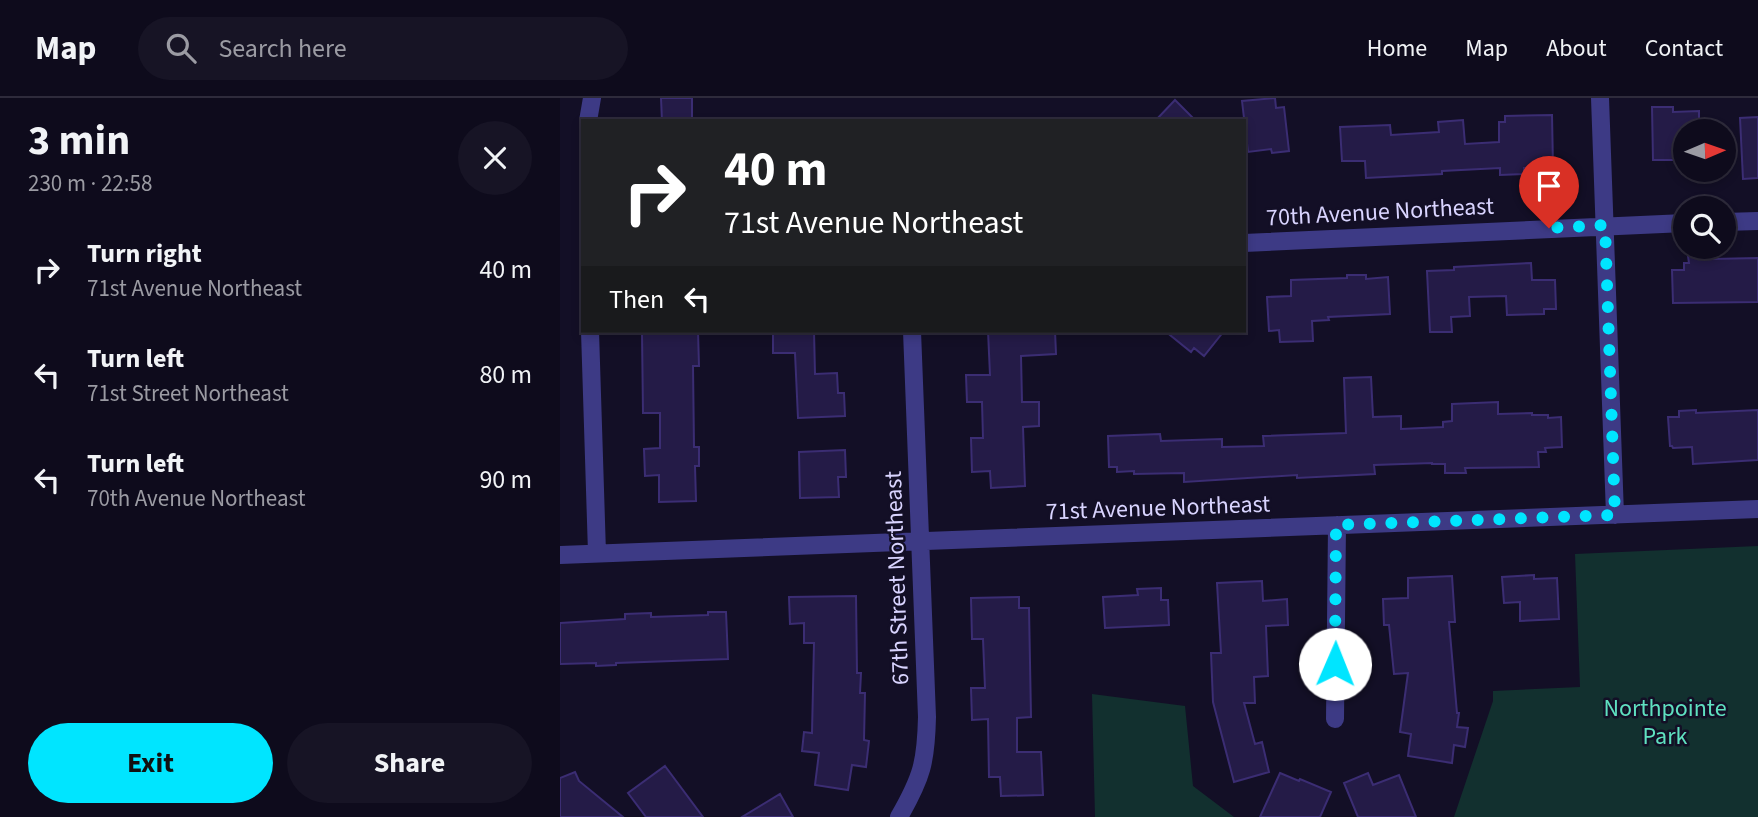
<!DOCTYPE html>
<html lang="en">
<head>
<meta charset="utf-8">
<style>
	body { margin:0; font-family:"Source Sans 3",sans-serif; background:#171425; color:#f1f3f6; height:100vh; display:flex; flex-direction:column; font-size:26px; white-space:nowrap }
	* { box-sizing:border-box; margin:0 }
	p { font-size:23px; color:#9b9ba3 }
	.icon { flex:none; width:38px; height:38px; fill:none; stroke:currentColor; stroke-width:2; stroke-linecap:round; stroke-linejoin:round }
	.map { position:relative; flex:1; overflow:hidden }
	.panel { display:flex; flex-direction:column; background:#0e0b1c; width:560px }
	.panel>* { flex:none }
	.guide { position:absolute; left:21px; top:21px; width:665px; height:214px; border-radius:0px; box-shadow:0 4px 10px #0003,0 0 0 2px #2e2b3b; background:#202124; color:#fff; overflow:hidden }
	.needle { width:46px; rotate:88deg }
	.controls { position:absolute; left:1113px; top:21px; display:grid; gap:14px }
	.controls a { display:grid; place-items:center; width:63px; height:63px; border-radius:50%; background:#0e0b1c; box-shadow:0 4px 10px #0003,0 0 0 2px #2e2b3b; font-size:35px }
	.pin { position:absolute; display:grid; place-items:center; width:60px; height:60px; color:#fff; margin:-72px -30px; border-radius:50% 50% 50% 0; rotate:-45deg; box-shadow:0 0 7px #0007 }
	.pin .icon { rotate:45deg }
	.me { position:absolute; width:77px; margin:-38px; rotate:1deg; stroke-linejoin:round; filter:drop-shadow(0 0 5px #0008) }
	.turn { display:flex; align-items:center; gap:24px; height:147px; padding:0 28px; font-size:32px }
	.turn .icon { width:91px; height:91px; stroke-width:2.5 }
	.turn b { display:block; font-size:49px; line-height:60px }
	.then { display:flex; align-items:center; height:66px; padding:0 28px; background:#0003; gap:14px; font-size:26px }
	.round { display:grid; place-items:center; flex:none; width:74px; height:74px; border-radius:37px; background:#171425 }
	.summary { display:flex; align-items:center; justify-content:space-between; height:119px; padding:0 28px }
	h1 { font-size:42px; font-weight:700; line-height:52px }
	.button { display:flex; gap:14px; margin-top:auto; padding:14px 28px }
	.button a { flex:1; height:80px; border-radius:42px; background:#00e5ff; color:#111; font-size:28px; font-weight:700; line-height:80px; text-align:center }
	.button a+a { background:#171425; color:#f1f3f6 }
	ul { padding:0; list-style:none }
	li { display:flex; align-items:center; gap:21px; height:105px; padding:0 28px }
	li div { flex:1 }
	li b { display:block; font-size:26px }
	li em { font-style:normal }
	header { display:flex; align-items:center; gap:42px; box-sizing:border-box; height:98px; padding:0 35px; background:#0e0b1c; border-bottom:2px solid #2e2b3b }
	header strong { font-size:33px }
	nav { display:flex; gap:38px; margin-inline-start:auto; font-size:24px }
	.search { width:490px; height:63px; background:#171425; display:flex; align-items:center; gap:18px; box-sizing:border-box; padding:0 24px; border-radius:38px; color:#9b9ba3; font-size:26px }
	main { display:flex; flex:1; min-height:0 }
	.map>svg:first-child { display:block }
	.green { fill:#12302f }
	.building { fill:#241b47; stroke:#3b2d73; stroke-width:2 }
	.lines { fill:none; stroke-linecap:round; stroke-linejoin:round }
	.minor { stroke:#3d3a85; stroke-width:18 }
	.route { stroke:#00e5ff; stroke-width:12; stroke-dasharray:0 21.6 }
	.labels { text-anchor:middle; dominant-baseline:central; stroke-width:5; stroke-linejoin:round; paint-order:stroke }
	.street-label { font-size:24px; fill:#d9d4ff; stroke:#130f26 }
	.park-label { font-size:24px; fill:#5fe0c0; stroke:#130f26 }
</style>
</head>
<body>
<header>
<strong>Map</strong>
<div class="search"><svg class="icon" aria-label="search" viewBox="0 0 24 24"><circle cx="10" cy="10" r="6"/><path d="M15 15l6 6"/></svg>Search here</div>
<nav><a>Home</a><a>Map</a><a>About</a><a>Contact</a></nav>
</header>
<main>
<section class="panel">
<div class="summary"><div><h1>3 min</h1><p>230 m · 22:58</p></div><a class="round"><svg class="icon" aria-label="close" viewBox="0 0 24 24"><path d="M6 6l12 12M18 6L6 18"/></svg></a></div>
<ul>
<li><svg class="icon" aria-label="right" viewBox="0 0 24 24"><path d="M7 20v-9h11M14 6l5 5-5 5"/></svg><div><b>Turn right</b><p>71st Avenue Northeast</p></div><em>40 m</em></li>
<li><svg class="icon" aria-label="left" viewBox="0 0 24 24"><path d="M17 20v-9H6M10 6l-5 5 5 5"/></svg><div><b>Turn left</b><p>71st Street Northeast</p></div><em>80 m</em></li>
<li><svg class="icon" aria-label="left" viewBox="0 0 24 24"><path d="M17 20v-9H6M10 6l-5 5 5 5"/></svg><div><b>Turn left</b><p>70th Avenue Northeast</p></div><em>90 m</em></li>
</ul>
<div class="button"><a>Exit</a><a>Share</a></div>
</section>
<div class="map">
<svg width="1198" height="719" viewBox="0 0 1198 719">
	<rect width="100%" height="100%" fill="#130f26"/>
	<!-- green -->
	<path class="green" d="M1198,448V719H894L933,603V593L1020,589L1015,456Z
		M532,596L625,608L633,688L674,719H535Z"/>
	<!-- building -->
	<path class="building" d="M101,0H132V23H102Z
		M715,0L716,10L724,9L729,53L712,55L711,51L688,54L682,3Z
		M615,2L636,23H595Z
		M1092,9H1113V14L1139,13V33H1125V62H1093Z
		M992,17L993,69L964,70V76L940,77V70L882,73V76L806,80L805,63H782L780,29L830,27L831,37L879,34L878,24L903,22L905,46L939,44V24H945V18Z
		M1198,19V80L1183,81L1180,20Z
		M1152,157V161L1198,160V204L1113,205L1112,172H1124V165H1129L1128,158Z
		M971,165L972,182H995L996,211H984V216L947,217L946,198L909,199L910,218L891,219L892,234H870L867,173L894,172V169Z
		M787,177H806V181L828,179L830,216L768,219L769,222L752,223L753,243L720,244L719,232L709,233L707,199L731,198V182L787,180Z
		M101,233H138L139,268H133L134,349H139V368H135L136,403L99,404V377L85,378L84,351L100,350V315H83L82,235Z
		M213,233H254L255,276L277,275L278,295H284L285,318L238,320L235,255H213Z
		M428,233H495L496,256L461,258L462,304H479V328L463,329L465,388L431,390L430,373L412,374L411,340H423L422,304H407L406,277H430Z
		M605,233H664L644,258L634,250L631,254Z
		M811,279L813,319L841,318V331L883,329V324L892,323V306L938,304V316L972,315V317H988V320L1001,319L1002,349L985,350L986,354H978L979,369L905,370L906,375H885V366H872V365L814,367L815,376L737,380V377L624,384V375L574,376V373L557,374V369H549L548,338L600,336L601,343L662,341V349L704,348L703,338L786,335L784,280Z
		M1136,312V315L1198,312V362L1133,366L1132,349L1113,350L1112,348H1110L1108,319H1119V313Z
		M285,352L286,379H278L279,399L240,400L239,354Z
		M974,477V481L997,480L999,521L960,523V504L944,505L942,479Z
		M892,478L895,524H889L897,615H899L897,629L908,630L905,649L894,647L892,665L848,658L851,636L840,634L848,575L834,576L829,527H824L823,501L848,500V480Z
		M702,483L703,503L727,501L728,527L706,528L708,578L694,579L695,605H684L695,646L702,644L709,674L674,684L653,604L651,555H661L657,485Z
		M601,490V502H608L609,527L545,530L543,499L578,497L577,491Z
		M296,498L297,575H301L300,595H305L304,642L309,643L306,669L292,667L288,692L255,687L259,655L242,653L244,634L252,635L254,545H244V525L230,526L229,499Z
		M459,499V510H469L471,619L457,620V654H481L483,697L441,698L440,679H429L428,621L412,622L411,590H425L423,541H412L411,500Z
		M148,514H166L168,561L56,565V567L36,568V565L0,566V525L65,521V516L91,515V519L148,517Z
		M105,668L143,719H86L68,695Z
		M15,674L19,683L63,719H0V680Z
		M720,675L739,683L740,681L771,694L760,719H700Z
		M808,675L813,687L839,677L856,719H798L784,685Z
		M220,696L233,719H182Z"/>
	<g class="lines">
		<!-- minor -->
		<path class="minor" d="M1040,0L1055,417
			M28,23L32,0
			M1164,124L1198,123
			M684,145L1125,125
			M30,233L37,455
			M0,457L1198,411
			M775,621L777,427
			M339,719C362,679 366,664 367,619L352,233"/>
	</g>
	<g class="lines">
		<!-- route -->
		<path class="route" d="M775,566L776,427L1055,417L1045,127L989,130"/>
	</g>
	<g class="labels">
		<!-- street labels -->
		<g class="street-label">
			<text transform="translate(820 114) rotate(-3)">70th Avenue Northeast</text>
			<text transform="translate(598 410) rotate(-2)">71st Avenue Northeast</text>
			<text transform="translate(337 480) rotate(-92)">67th Street Northeast</text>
		</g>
		<!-- park labels -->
		<g class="park-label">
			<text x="1105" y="610">Northpointe<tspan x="1105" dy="28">Park</tspan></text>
		</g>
	</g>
</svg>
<div class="controls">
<a><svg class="needle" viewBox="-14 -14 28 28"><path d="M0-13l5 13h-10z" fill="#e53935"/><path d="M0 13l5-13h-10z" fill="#9b9ba3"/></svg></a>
<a><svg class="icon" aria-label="search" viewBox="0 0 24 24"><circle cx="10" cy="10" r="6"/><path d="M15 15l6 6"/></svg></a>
</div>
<div class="pin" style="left:989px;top:130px;background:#d93025"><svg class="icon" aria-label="arrive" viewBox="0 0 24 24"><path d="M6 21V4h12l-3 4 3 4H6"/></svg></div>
<svg class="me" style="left:775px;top:566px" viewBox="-20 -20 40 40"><circle r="19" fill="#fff"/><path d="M0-13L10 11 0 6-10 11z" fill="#00e5ff"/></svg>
<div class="guide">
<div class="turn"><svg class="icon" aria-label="right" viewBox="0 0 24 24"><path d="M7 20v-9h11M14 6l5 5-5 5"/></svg><div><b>40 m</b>71st Avenue Northeast</div></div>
<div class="then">Then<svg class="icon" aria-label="left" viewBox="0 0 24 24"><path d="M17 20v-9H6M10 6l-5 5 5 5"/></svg></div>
</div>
</div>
</main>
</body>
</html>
